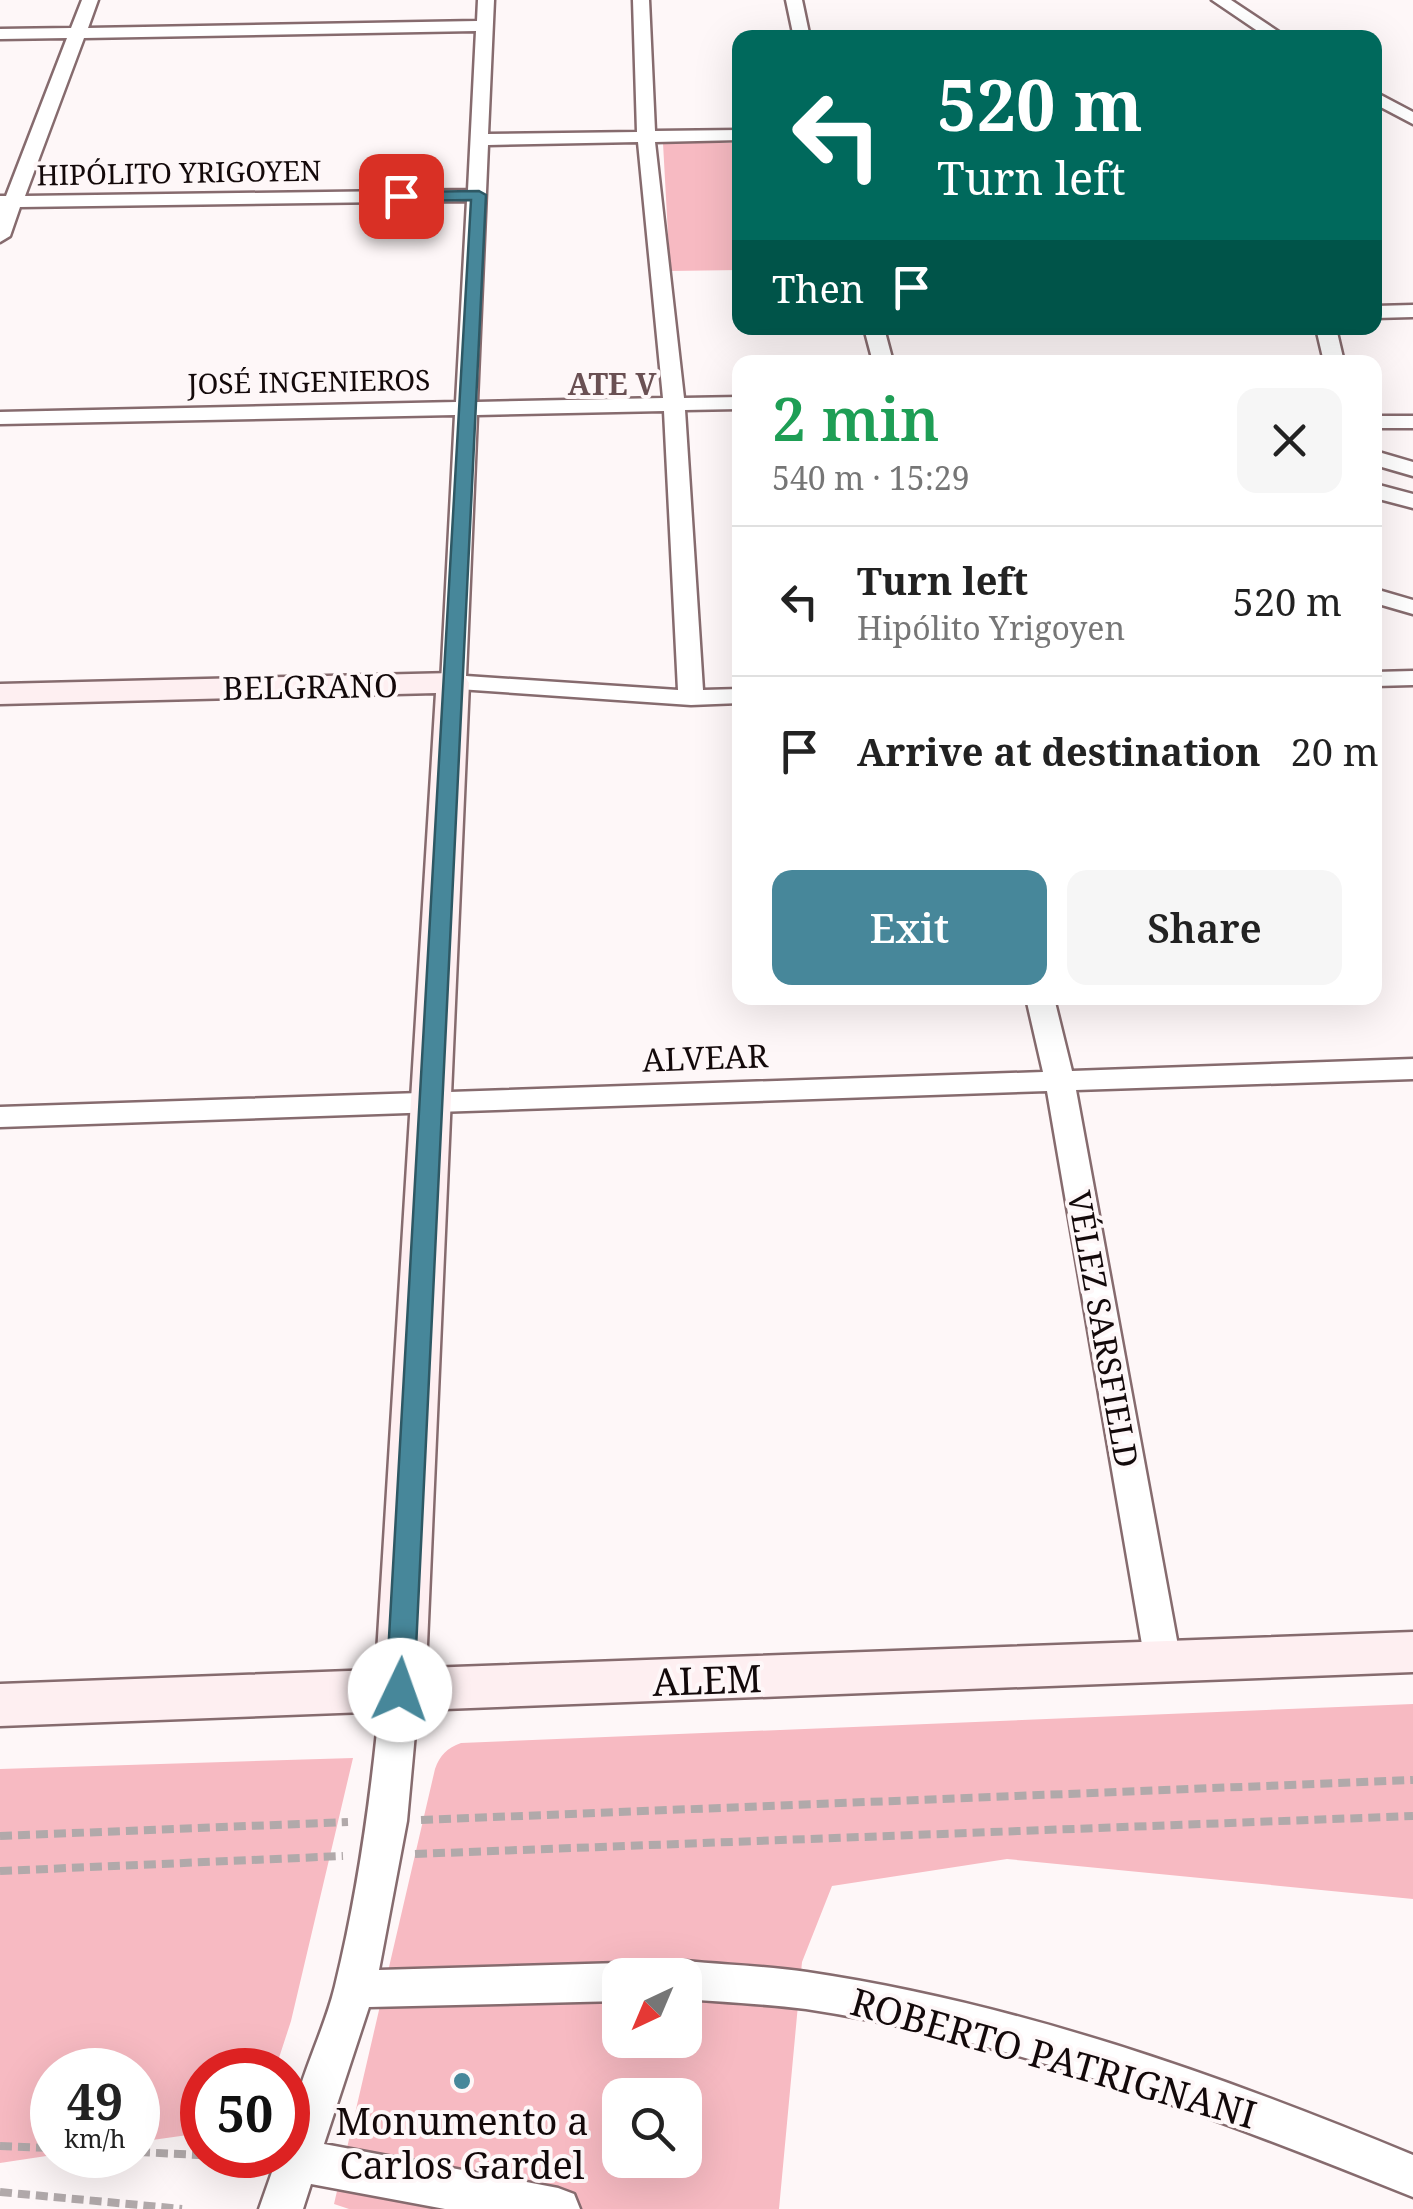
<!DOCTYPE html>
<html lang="en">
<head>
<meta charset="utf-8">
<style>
	body { margin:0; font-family:"Noto Serif",serif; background:#f6f6f6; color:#222; height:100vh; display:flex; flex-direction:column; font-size:38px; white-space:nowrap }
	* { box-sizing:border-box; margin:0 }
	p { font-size:32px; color:#767676 }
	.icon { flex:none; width:55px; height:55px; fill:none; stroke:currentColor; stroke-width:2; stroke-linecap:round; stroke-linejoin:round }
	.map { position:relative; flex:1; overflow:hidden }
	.panel { position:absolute; left:732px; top:355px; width:650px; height:650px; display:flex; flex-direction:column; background:#fff; border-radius:20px; box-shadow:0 10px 40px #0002 }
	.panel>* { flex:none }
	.top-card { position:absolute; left:732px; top:30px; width:650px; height:305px; border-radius:20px; box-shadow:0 10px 40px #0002; background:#00695c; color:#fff; overflow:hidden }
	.needle { width:65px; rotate:224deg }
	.buttons { position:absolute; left:602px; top:1958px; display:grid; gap:20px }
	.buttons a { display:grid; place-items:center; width:100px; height:100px; border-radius:20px; background:#fff; box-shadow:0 10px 40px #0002; font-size:50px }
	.speed { position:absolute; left:30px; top:2048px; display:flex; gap:20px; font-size:50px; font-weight:700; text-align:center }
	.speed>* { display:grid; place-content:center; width:130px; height:130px; border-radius:50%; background:#fff; box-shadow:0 10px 40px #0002; line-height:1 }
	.speed small { font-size:25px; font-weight:400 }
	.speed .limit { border:15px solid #d22; background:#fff; color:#111 }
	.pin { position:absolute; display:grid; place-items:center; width:85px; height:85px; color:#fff; margin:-42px; border-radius:20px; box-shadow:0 5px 15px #0006 }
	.me { position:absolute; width:110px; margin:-55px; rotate:3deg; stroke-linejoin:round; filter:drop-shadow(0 0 8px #0008) }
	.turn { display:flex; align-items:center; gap:35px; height:210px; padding:0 40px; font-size:45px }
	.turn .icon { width:130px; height:130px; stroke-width:2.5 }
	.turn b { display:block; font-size:70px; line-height:85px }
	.then { display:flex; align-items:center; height:95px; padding:0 40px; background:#0003; gap:20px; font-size:38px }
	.round { display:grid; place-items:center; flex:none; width:105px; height:105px; border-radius:20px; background:#f6f6f6 }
	.headline { display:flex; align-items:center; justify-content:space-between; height:170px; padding:0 40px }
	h1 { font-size:60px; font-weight:600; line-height:75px; color:#1e9e55 }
	.action { display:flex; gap:20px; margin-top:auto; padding:20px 40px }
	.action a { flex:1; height:115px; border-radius:20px; background:#47879a; color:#fff; font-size:40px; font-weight:600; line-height:115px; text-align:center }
	.action a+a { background:#f6f6f6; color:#222 }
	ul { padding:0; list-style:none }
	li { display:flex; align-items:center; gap:30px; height:150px; padding:0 40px; border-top:2px solid #e0e0e0 }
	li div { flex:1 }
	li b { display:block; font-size:38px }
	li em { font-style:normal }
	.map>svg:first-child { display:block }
	.green { fill:#f7bac2; fill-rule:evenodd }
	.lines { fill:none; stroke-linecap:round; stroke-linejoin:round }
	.street-casing { stroke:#866b6e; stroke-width:5 }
	.secondary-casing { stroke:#866b6e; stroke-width:5 }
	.path { stroke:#b1a9aa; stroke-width:8; stroke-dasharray:12 6; stroke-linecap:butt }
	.street { fill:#fff; fill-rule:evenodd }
	.secondary { fill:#feeff1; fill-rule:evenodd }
	.route { fill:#47879a; stroke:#2e5864; stroke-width:2.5 }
	.poi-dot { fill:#47879a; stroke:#fef7f8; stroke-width:4 }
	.labels { text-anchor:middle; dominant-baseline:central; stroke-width:8; stroke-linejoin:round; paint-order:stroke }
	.far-street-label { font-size:28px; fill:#13090a; stroke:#fef7f8 }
	.far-neighbourhood-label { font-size:30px; font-weight:bold; fill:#6a5053; stroke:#fef7f8 }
	.street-label { font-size:32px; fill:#13090a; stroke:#fef7f8 }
	.near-street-label { font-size:38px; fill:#13090a; stroke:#fef7f8 }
	.near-poi-label { font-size:38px; fill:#13090a; stroke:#fef7f8 }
</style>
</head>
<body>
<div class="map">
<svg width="1413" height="2209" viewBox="0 0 1413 2209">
	<rect width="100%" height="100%" fill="#fef7f8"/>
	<!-- green -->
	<path class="green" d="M663,143H740V270L670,271Z
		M1413,1704V1899L1007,1859L832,1886L802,1962L779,2209H349L334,2204L435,1769C440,1755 447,1748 461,1743ZM620,1975H685V2040H620ZM620,2095H685V2160H620Z
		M353,1758L291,2021L275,2070H202V2133L138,2142V2070H52L53,2155L0,2163V1769Z"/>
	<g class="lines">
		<!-- street casing -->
		<g class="street-casing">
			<path id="street" d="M82,0H98L88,28L477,21L478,0H494L488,134L637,132L633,0H649L655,131L740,130V140L655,142L684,398L740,397V409L685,410L703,690L740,689V703L691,705L444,688L441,683L455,415L0,424V412L456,402L467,201L20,207L10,236L0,242V196H6L67,38L0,39V29L71,28ZM476,31L468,190L25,196L84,38ZM638,142L663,398L477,402L488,145ZM664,411L678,690L466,676L477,415Z
				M786,0H802L810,38H794Z
				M1212,0H1231L1288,38H1268Z
				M1375,92L1413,112V124L1375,104Z
				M1413,305V317L1375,318V306Z
				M864,328H884L893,362H873Z
				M1316,328H1336L1344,362H1324Z
				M1375,416H1413V428H1375Z
				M1375,451L1413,462V476L1375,465Z
				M1375,484L1413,494V508L1375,498Z
				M1375,589L1413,600V614L1375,603Z
				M1413,671V685L1375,686V672Z
				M1026,998H1054L1072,1071L1413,1059V1079L1076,1090L1181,1662L1176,1673L1163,1677L1150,1673L1145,1662L1047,1091L0,1127V1107L1043,1072Z
				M400,1674L413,1679L419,1690L407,1821L379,1970L620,1963L635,1969L637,1975H620V2001L369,2007L324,2144L558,2188L574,2194L580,2209H445L311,2184L303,2209H259L278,2155H288C288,2096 321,2043 335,1986C359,1888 372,1790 381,1690L387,1679Z
				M685,1961C726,1965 767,1966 807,1972C1016,2003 1218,2074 1413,2155V2197C1216,2118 1017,2041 806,2009C766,2004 725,2002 685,1999V1975H667L671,1967Z"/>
		</g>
		<!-- secondary casing -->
		<g class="secondary-casing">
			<path id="secondary" d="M453,673L465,676L469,683L426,1668L1413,1632V1672L0,1726V1684L376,1670L436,693L0,704V684Z"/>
		</g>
		<!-- path -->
		<path class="path" d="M421,1820L1413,1780
			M0,1836L348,1822
			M415,1854L1413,1816
			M0,1871L343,1856
			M0,2146L52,2148
			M138,2152L261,2158
			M0,2192L182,2209"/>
		<!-- street -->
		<use href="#street" class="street"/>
		<!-- secondary -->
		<use href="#secondary" class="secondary"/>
	</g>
	<!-- route -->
	<path class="route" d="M479,191L486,195L414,1690L410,1698L400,1702L390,1698L386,1690L471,200L401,201L394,196L401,192Z"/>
	<!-- markers -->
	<circle class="poi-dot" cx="462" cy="2081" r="10"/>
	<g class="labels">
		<!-- far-street labels -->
		<g class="far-street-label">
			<text transform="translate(179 172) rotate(-1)">HIPÓLITO YRIGOYEN</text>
			<text transform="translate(309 381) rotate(-1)">JOSÉ INGENIEROS</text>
		</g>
		<!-- far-neighbourhood labels -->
		<g class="far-neighbourhood-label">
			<text x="612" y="383">ATE V</text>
		</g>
		<!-- street labels -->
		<g class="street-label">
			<text transform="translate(310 686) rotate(-1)">BELGRANO</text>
			<text transform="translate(705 1057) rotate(-2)">ALVEAR</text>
			<text transform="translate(1104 1329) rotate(80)">VÉLEZ SARSFIELD</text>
		</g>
		<!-- near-street labels -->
		<g class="near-street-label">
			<text transform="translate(707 1679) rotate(-2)">ALEM</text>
			<text transform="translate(1054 2057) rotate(16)">ROBERTO PATRIGNANI</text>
		</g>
		<!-- near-poi labels -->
		<g class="near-poi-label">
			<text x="462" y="2120">Monumento a<tspan x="462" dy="44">Carlos Gardel</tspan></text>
		</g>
	</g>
</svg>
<div class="buttons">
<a><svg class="needle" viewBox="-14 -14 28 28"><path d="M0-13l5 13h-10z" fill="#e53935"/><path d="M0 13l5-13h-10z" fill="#767676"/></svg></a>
<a><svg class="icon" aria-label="search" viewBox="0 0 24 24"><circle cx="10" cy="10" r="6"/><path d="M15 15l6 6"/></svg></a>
</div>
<div class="speed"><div>49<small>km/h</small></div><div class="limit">50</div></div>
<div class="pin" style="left:401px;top:196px;background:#d93025"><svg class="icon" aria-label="arrive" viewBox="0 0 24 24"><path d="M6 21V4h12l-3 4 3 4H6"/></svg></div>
<svg class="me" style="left:400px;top:1690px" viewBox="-20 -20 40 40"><circle r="19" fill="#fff"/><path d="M0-13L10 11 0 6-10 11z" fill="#47879a"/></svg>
<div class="top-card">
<div class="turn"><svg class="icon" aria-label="left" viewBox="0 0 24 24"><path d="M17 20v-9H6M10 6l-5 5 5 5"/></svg><div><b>520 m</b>Turn left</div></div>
<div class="then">Then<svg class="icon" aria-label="arrive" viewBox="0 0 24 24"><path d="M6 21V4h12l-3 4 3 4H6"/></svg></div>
</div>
<section class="panel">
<div class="headline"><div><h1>2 min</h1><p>540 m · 15:29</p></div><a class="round"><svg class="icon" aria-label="close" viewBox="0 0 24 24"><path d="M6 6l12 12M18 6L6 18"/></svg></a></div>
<ul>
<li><svg class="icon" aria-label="left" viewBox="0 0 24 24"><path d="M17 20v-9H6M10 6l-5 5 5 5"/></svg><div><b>Turn left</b><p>Hipólito Yrigoyen</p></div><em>520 m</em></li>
<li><svg class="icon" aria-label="arrive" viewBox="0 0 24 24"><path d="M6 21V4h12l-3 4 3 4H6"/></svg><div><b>Arrive at destination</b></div><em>20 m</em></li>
</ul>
<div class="action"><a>Exit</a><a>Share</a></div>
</section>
</div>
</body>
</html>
